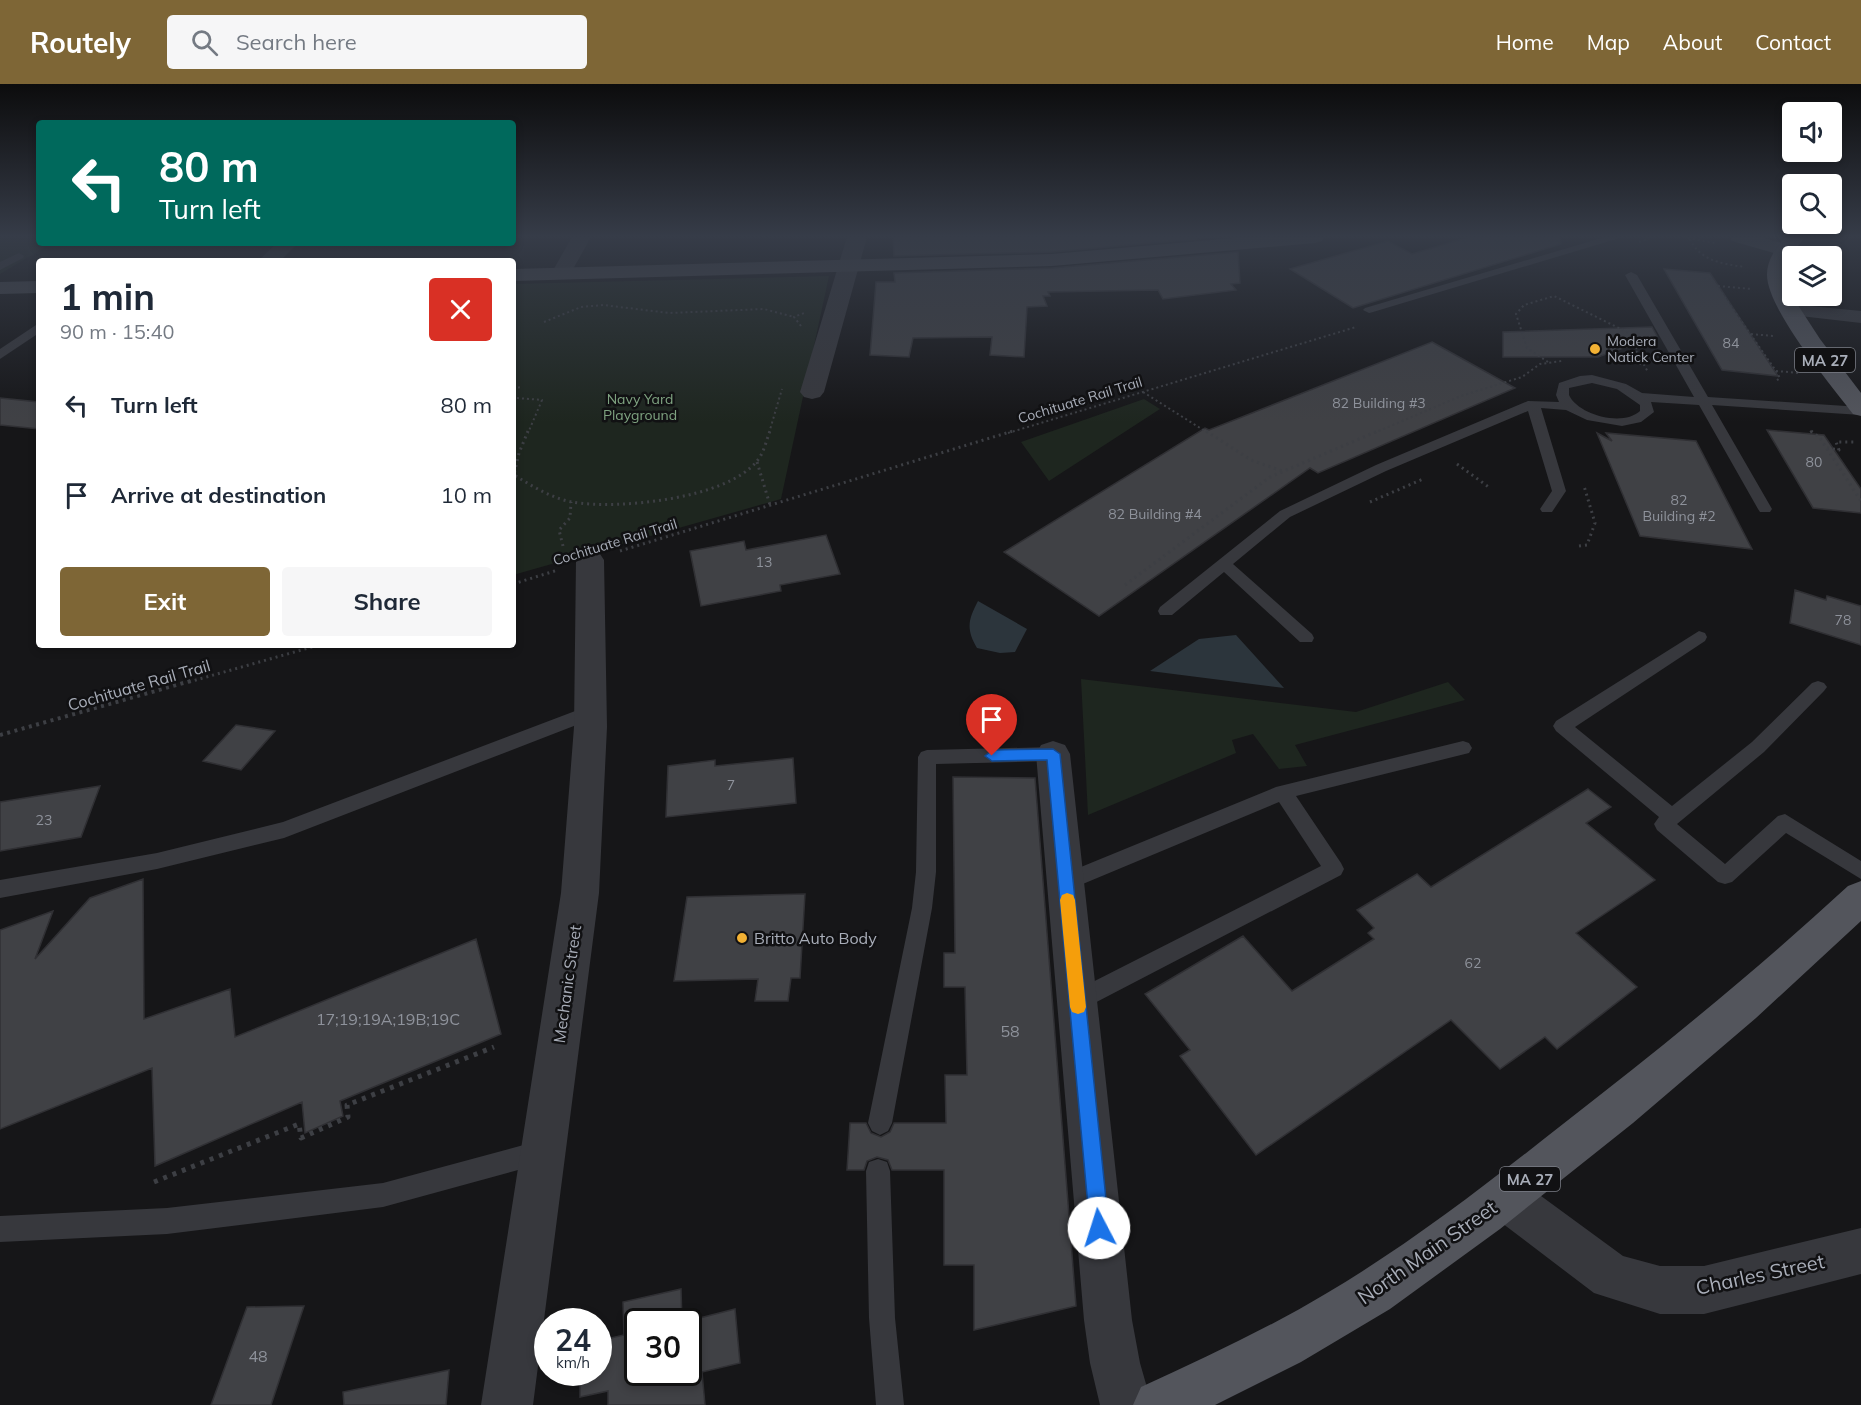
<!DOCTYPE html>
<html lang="en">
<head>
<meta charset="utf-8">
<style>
	body { margin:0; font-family:Mulish,sans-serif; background:#f6f6f7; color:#1f2937; height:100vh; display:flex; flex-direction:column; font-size:22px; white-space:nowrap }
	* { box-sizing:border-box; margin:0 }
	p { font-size:20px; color:#747a83 }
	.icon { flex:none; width:33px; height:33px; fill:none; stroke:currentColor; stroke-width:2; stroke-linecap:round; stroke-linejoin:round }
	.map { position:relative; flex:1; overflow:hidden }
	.details { position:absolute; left:36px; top:174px; width:480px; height:390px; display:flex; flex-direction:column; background:#fff; border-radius:6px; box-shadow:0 3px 9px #0003 }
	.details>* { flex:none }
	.guide { position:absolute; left:36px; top:36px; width:480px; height:126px; border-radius:6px; box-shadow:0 3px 9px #0003; background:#00695c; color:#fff; overflow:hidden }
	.controls { position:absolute; left:1782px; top:18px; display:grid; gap:12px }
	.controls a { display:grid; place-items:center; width:60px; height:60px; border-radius:6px; background:#fff; box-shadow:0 3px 9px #0003; font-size:30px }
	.speed { position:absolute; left:534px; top:1224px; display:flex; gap:12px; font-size:30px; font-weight:700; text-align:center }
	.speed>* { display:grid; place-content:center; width:78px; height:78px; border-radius:50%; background:#fff; box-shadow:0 3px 9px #0003; line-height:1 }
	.speed small { font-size:15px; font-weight:400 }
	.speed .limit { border:3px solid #111; border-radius:9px; background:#fff; color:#111 }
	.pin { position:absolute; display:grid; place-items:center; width:51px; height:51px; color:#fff; margin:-62px -26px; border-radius:50% 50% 50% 0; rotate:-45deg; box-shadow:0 0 6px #0007 }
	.pin .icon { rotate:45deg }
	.me { position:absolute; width:66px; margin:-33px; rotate:355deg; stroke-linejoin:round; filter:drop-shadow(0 0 4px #0008) }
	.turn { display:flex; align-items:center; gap:21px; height:126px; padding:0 24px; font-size:27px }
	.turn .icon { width:78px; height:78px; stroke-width:2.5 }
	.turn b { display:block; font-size:42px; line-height:51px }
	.round { display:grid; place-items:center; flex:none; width:63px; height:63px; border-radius:6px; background:#f6f6f7 }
	.head { display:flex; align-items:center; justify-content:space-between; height:102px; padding:0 24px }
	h1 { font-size:36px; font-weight:700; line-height:45px }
	.primary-button { display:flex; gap:12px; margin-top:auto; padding:12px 24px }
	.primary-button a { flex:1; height:69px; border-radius:6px; background:#7e6636; color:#fff; font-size:24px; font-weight:700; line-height:69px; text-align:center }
	.primary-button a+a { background:#f6f6f7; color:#1f2937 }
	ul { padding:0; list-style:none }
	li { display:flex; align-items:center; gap:18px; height:90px; padding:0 24px }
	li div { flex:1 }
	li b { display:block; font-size:22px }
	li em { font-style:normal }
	header { display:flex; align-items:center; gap:36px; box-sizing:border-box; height:84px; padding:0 30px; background:#7e6636; color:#fff }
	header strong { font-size:28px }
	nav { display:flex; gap:33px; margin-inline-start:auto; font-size:21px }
	.search { width:420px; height:54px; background:#f6f6f7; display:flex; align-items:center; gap:15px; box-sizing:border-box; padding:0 21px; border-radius:6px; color:#747a83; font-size:22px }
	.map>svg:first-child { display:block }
	.green { fill:#1e261f }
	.water { fill:#2c353c }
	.building { fill:#404145; stroke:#303034; stroke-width:1.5 }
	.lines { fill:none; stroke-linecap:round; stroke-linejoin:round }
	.path-far3 { stroke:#3d3f44; stroke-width:2; stroke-dasharray:2 3; stroke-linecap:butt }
	.path-far2 { stroke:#3d3f44; stroke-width:3; stroke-dasharray:2 4; stroke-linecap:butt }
	.path-far1 { stroke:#3d3f44; stroke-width:4; stroke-dasharray:3 4.5; stroke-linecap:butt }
	.path { stroke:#3d3f44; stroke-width:5; stroke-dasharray:4 6; stroke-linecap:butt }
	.lane { fill:#37383d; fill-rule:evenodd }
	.street { fill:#37383d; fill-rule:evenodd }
	.secondary { fill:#45474d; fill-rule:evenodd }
	.primary { fill:#53555c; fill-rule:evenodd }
	.route { fill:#1a73e8; stroke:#114b97; stroke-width:1.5 }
	.slow { fill:#f59e0b }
	.poi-dot { fill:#f2b134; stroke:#111113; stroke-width:2 }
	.labels { text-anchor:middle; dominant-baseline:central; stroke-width:5; stroke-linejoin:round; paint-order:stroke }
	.far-poi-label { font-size:14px; fill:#a8adb8; stroke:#111113; text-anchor:start }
	.number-label { font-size:14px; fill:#8e929b }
	.far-park-label { font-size:14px; fill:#7fa381; stroke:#111113 }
	.far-street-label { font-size:14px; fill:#a8adb8; stroke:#111113 }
	.shield { fill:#111113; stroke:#7b7e86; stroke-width:1.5 }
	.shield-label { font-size:15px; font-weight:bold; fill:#a8adb8 }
	.street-label { font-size:16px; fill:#a8adb8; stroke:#111113 }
	.poi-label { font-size:16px; fill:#a8adb8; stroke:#111113; text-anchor:start }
	.near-number-label { font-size:16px; fill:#8e929b }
	.near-street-label { font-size:20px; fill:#a8adb8; stroke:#111113 }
</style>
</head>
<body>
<header>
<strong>Routely</strong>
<div class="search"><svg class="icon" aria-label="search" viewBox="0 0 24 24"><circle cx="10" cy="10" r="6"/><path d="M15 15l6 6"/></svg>Search here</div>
<nav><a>Home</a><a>Map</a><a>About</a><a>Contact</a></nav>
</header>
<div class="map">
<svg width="1861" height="1321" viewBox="0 0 1861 1321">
	<rect width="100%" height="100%" fill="#161618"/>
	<!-- green -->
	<path class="green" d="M0,153H39V159H52L0,190Z
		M829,192L781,415L513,491V200Z
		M1144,315L1160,325L1049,397L1021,358Z
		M1081,595L1356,628L1448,598L1465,616L1295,661L1307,682L1279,685L1253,650L1232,656L1236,669L1088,731Z"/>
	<!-- water -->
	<path class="water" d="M978,517L1027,545L1015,568L1000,569L977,564C966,545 968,536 978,517Z
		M1236,551L1284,604L1150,587L1199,555Z"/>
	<!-- building -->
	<path class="building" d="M893,153H1218L1052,168L894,172Z
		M1469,153H1560L1561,160L1353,224L1290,185L1388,157L1412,170Z
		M1238,168L1240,199L1231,200L1236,206L1163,215L1158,206L1048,208L1050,212H1043L1047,222L1027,223L1024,273L990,271L992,253L913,254L909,273L870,271L876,198H895L894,189L1052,184Z
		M1664,185L1710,189L1778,292L1722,286Z
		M1652,243L1657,252L1598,273H1503V248Z
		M1432,258L1515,304L1318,389L1310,384L1099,532L1004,468L1205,344L1209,346Z
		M0,314L39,318V345L0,341Z
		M1767,346L1824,351L1861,405V429L1813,424Z
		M1597,349L1612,357L1606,349L1696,357L1752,465L1640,452Z
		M826,451L840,490L780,501L781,507L701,522L690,467L744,457L746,466Z
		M1795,506L1826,516L1827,512L1861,522V561L1790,539Z
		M236,641L275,647L241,686L203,677Z
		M793,674L796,719L666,733L668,682L715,676V682Z
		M953,693L1035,694L1076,1222L974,1246V1181H944V1086H892L888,1076L877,1073L867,1077L864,1086H847L850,1039H866L871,1049L881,1053L890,1048L894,1039H946L945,991H967L965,903H944V869H955Z
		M100,702L81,753L0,767V718Z
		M1588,705L1611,723L1586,739L1655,796L1576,849L1637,903L1557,965L1545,953L1500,985L1451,936L1256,1071L1180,972L1190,966L1145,910L1243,852L1292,907L1374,855L1368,849L1374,844L1357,826L1417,790L1431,803Z
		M143,795L144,935L230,905L235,953L476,855L501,950L340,1017L343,1032L305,1049L302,1018L155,1082L152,984L0,1045V846L53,827L35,875L90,814Z
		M805,810L800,894H791L788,917H755L758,895L674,897L687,813Z
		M681,1205L682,1238H638V1288H688V1238H684L735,1225L740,1279L702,1288L705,1321H608V1307L580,1313V1288H598V1257L624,1251L623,1218Z
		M304,1222L271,1321H211L247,1223Z
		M449,1286L446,1321H344L343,1308Z"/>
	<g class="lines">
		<!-- path-far3 -->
		<path class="path-far3" d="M1683,153L1715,159
			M1690,155C1700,177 1723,180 1745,183
			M1639,158L1653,153
			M1704,194L1712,195L1776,287L1780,294L1776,297
			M1718,202L1752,205
			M544,238L581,223L603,221L669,229L764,225L794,233
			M801,242L794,233L804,229
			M1751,250L1773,252
			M1608,264L1643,281
			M1548,278L1527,264L1516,230L1524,221L1554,212L1639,254L1640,261L1635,265L1648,288
			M1776,287L1799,289
			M513,304L522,303
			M1143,308L1208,349
			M517,314L542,316L528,349
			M1810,347L1813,349
			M769,349L782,305
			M1008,349L1356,243
			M1374,349L1461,312L1522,293L1540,280L1562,277"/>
		<!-- path-far2 -->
		<path class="path-far2" d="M528,347L519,369L514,391C532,402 551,414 572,418C617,426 727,415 757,377C764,369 766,357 770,347
			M1206,347L1251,376L1282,387
			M1811,347L1820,354L1861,417
			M1827,364L1839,366L1836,358H1856
			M757,378L770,421
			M1457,380L1490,404
			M1370,418L1423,395
			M563,462L559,446L570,434L571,418
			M1579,462L1587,461L1595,439L1584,402
			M620,467L1013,347
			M513,500L558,486
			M1125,501L1270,393L1378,347
			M189,598L319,561"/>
		<!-- path-far1 -->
		<path class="path-far1" d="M0,651L194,596"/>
		<!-- path -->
		<path class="path" d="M154,1098L299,1040L301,1054L348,1033L347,1021L494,963"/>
		<!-- lane -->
		<path class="lane" d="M1605,153H1623L1373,228L1369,229L1363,226L1365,224Z
			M19,169L24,172L23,174L0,186V178Z
			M1631,188L1637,191L1708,313L1861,323V331L1712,321L1772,425L1770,428H1760L1758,425L1699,321L1651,318L1654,328L1641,338L1622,342L1587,336L1566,326L1541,324L1566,407L1552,428H1542L1540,425L1552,407L1528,327L1386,387L1290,433L1233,480L1312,550L1314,554L1312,558H1300L1224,488L1172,531H1160L1158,527L1160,523L1280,427L1376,381L1528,317L1559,318L1556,311L1559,299L1580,292L1592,291L1626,300L1642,309L1694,313L1625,191ZM1592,299L1617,305L1640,321V327C1623,343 1578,331 1569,311V304Z
			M39,239V249L0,275V265Z
			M1699,547L1705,549L1707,553L1705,557L1575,643L1672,722L1752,658L1812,599L1818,597L1824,599L1827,603L1824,607L1764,668L1677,740L1725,780L1778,732L1785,730L1861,777V795L1786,749L1732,798L1725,800L1718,798L1657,746L1654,740L1659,733L1556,647L1553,642L1556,637Z
			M591,621L597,623L600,628L597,633L284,754L157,785L0,814V796L157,769L283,738Z
			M1463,657L1469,659L1472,664L1469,669L1296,712L1341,779L1344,785L1341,791L1085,924L1077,927L1069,924L1066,917L1069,910L1321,782L1279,718L1066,807L1059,804L1056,798L1059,792L1276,703Z
			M1053,663L1059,665L1062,670L1059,675L1053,677L936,680V788L932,824L892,1039L888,1047L880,1051L872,1047L868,1039L912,824L916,788L918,673L921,668L927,666Z
			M542,1056L551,1059L554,1068L551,1077L383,1123L167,1150L0,1158V1132L167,1124L383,1099Z
			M878,1075L887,1078L890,1087L895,1234L904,1321H876L869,1234L866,1087L869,1078Z"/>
		<!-- street -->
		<path class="street" d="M572,153H591L568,194H554L551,190Z
			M847,153H867L824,308L820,313L812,315L804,313L800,308Z
			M277,159H298L280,177H258Z
			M1790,220L1861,227V239L1783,230L1779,226L1783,222Z
			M590,467L600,470L604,476L607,643L599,809L533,1321H481L561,809L574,643L576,476L580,470Z
			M1053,657L1065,661L1070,670L1132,1236L1140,1279L1152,1321H1100L1090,1279L1084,1236L1036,670L1041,661Z
			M1506,1091L1522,1098L1623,1172L1660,1182H1704L1861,1144V1190L1704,1230H1660L1594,1209L1490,1130L1483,1114L1490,1098Z"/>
		<!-- secondary -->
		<path class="secondary" d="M1246,153H1324L1322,157L1315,159L1052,182L513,197V185L1052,170Z
			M1730,153H1761L1791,162L1794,166L1791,170L1784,172L1732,157Z
			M39,197V209L0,210V198Z"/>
		<!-- primary -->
		<path class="primary" d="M1785,153H1805L1794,167L1788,182L1787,193L1792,212L1820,255L1861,309V332L1853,330C1831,301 1766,224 1767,190C1767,176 1776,164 1785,153Z
			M1861,797V837L1756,934L1633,1039L1500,1145L1390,1225L1301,1278L1215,1321H1133L1141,1303C1204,1274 1267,1245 1327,1209C1410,1160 1487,1100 1563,1040C1661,964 1757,886 1848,802Z"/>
	</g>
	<!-- sky -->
	<linearGradient id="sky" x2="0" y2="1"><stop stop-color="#0c0c0d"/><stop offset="0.45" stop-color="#363c48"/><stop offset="1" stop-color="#363c48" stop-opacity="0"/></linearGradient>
	<rect width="1861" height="338" fill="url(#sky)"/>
	<!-- route -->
	<path class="route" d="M1053,665L1060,670L1109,1144L1106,1151L1099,1154L1093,1151L1090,1144L1047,676L992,677L985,672L992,666Z"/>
	<!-- slow -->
	<path class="slow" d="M1067,809L1073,811L1075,816L1086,923L1084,928L1078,930L1072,928L1070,923L1060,816L1062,811Z"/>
	<!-- markers -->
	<g class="poi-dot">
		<circle cx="1595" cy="265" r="6"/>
		<circle cx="742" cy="854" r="6"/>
	</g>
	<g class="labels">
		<!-- far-poi labels -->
		<g class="far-poi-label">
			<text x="1607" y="257">Modera<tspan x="1607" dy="16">Natick Center</tspan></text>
		</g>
		<!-- number labels -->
		<g class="number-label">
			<text x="1731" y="259">84</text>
			<text x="1379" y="319">82 Building #3</text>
			<text x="1814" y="378">80</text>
			<text x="1679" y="416">82<tspan x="1679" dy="16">Building #2</tspan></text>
			<text x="1155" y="430">82 Building #4</text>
			<text x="764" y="478">13</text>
			<text x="1843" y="536">78</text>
			<text x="731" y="701">7</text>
			<text x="44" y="736">23</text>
			<text x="1473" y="879">62</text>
		</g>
		<!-- far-park labels -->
		<g class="far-park-label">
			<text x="640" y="315">Navy Yard<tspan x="640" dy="16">Playground</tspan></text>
		</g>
		<!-- far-street labels -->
		<g class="far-street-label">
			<text transform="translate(1080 316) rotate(-17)">Cochituate Rail Trail</text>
			<text transform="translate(615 458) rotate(-17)">Cochituate Rail Trail</text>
		</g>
		<!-- shield labels -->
		<g class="shield">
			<rect x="1795" y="264" width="60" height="24" rx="4.5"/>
			<rect x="1500" y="1083" width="60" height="24" rx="4.5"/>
		</g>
		<g class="shield-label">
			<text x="1825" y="276">MA 27</text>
			<text x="1530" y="1095">MA 27</text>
		</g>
		<!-- street labels -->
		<g class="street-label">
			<text transform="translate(139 601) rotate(-16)">Cochituate Rail Trail</text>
			<text transform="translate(567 900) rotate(-82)">Mechanic Street</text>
		</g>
		<!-- poi labels -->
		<g class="poi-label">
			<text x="754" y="854">Britto Auto Body</text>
		</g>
		<!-- near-number labels -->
		<g class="near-number-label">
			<text x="388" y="935">17;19;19A;19B;19C</text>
			<text x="1010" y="947">58</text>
			<text x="258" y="1272">48</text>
		</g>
		<!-- near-street labels -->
		<g class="near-street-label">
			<text transform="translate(1427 1168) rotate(-35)">North Main Street</text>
			<text transform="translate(1760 1190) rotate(-12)">Charles Street</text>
		</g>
	</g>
</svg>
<div class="controls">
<a><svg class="icon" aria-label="sound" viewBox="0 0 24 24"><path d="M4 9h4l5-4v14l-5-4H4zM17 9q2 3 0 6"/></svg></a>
<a><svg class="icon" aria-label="search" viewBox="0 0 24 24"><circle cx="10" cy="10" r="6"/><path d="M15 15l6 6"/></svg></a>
<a><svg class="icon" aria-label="layers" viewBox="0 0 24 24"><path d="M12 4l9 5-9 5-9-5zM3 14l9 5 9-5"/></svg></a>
</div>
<div class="speed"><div>24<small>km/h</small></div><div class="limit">30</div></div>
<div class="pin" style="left:992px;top:672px;background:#d93025"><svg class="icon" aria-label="arrive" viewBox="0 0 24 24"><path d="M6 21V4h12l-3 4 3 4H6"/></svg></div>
<svg class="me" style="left:1099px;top:1144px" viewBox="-20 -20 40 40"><circle r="19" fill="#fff"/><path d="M0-13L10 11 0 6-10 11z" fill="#1a73e8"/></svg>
<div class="guide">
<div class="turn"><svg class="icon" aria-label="left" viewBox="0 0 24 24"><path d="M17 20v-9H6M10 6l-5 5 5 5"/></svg><div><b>80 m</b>Turn left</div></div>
</div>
<section class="details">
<div class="head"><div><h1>1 min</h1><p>90 m · 15:40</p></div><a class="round" style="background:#d93025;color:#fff"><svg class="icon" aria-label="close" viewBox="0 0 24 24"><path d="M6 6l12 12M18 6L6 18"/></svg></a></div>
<ul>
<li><svg class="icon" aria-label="left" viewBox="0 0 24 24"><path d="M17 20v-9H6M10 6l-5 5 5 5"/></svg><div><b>Turn left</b></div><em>80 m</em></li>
<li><svg class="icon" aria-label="arrive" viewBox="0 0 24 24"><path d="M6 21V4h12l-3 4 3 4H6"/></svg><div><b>Arrive at destination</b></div><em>10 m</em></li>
</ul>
<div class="primary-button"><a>Exit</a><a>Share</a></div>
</section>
</div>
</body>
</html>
